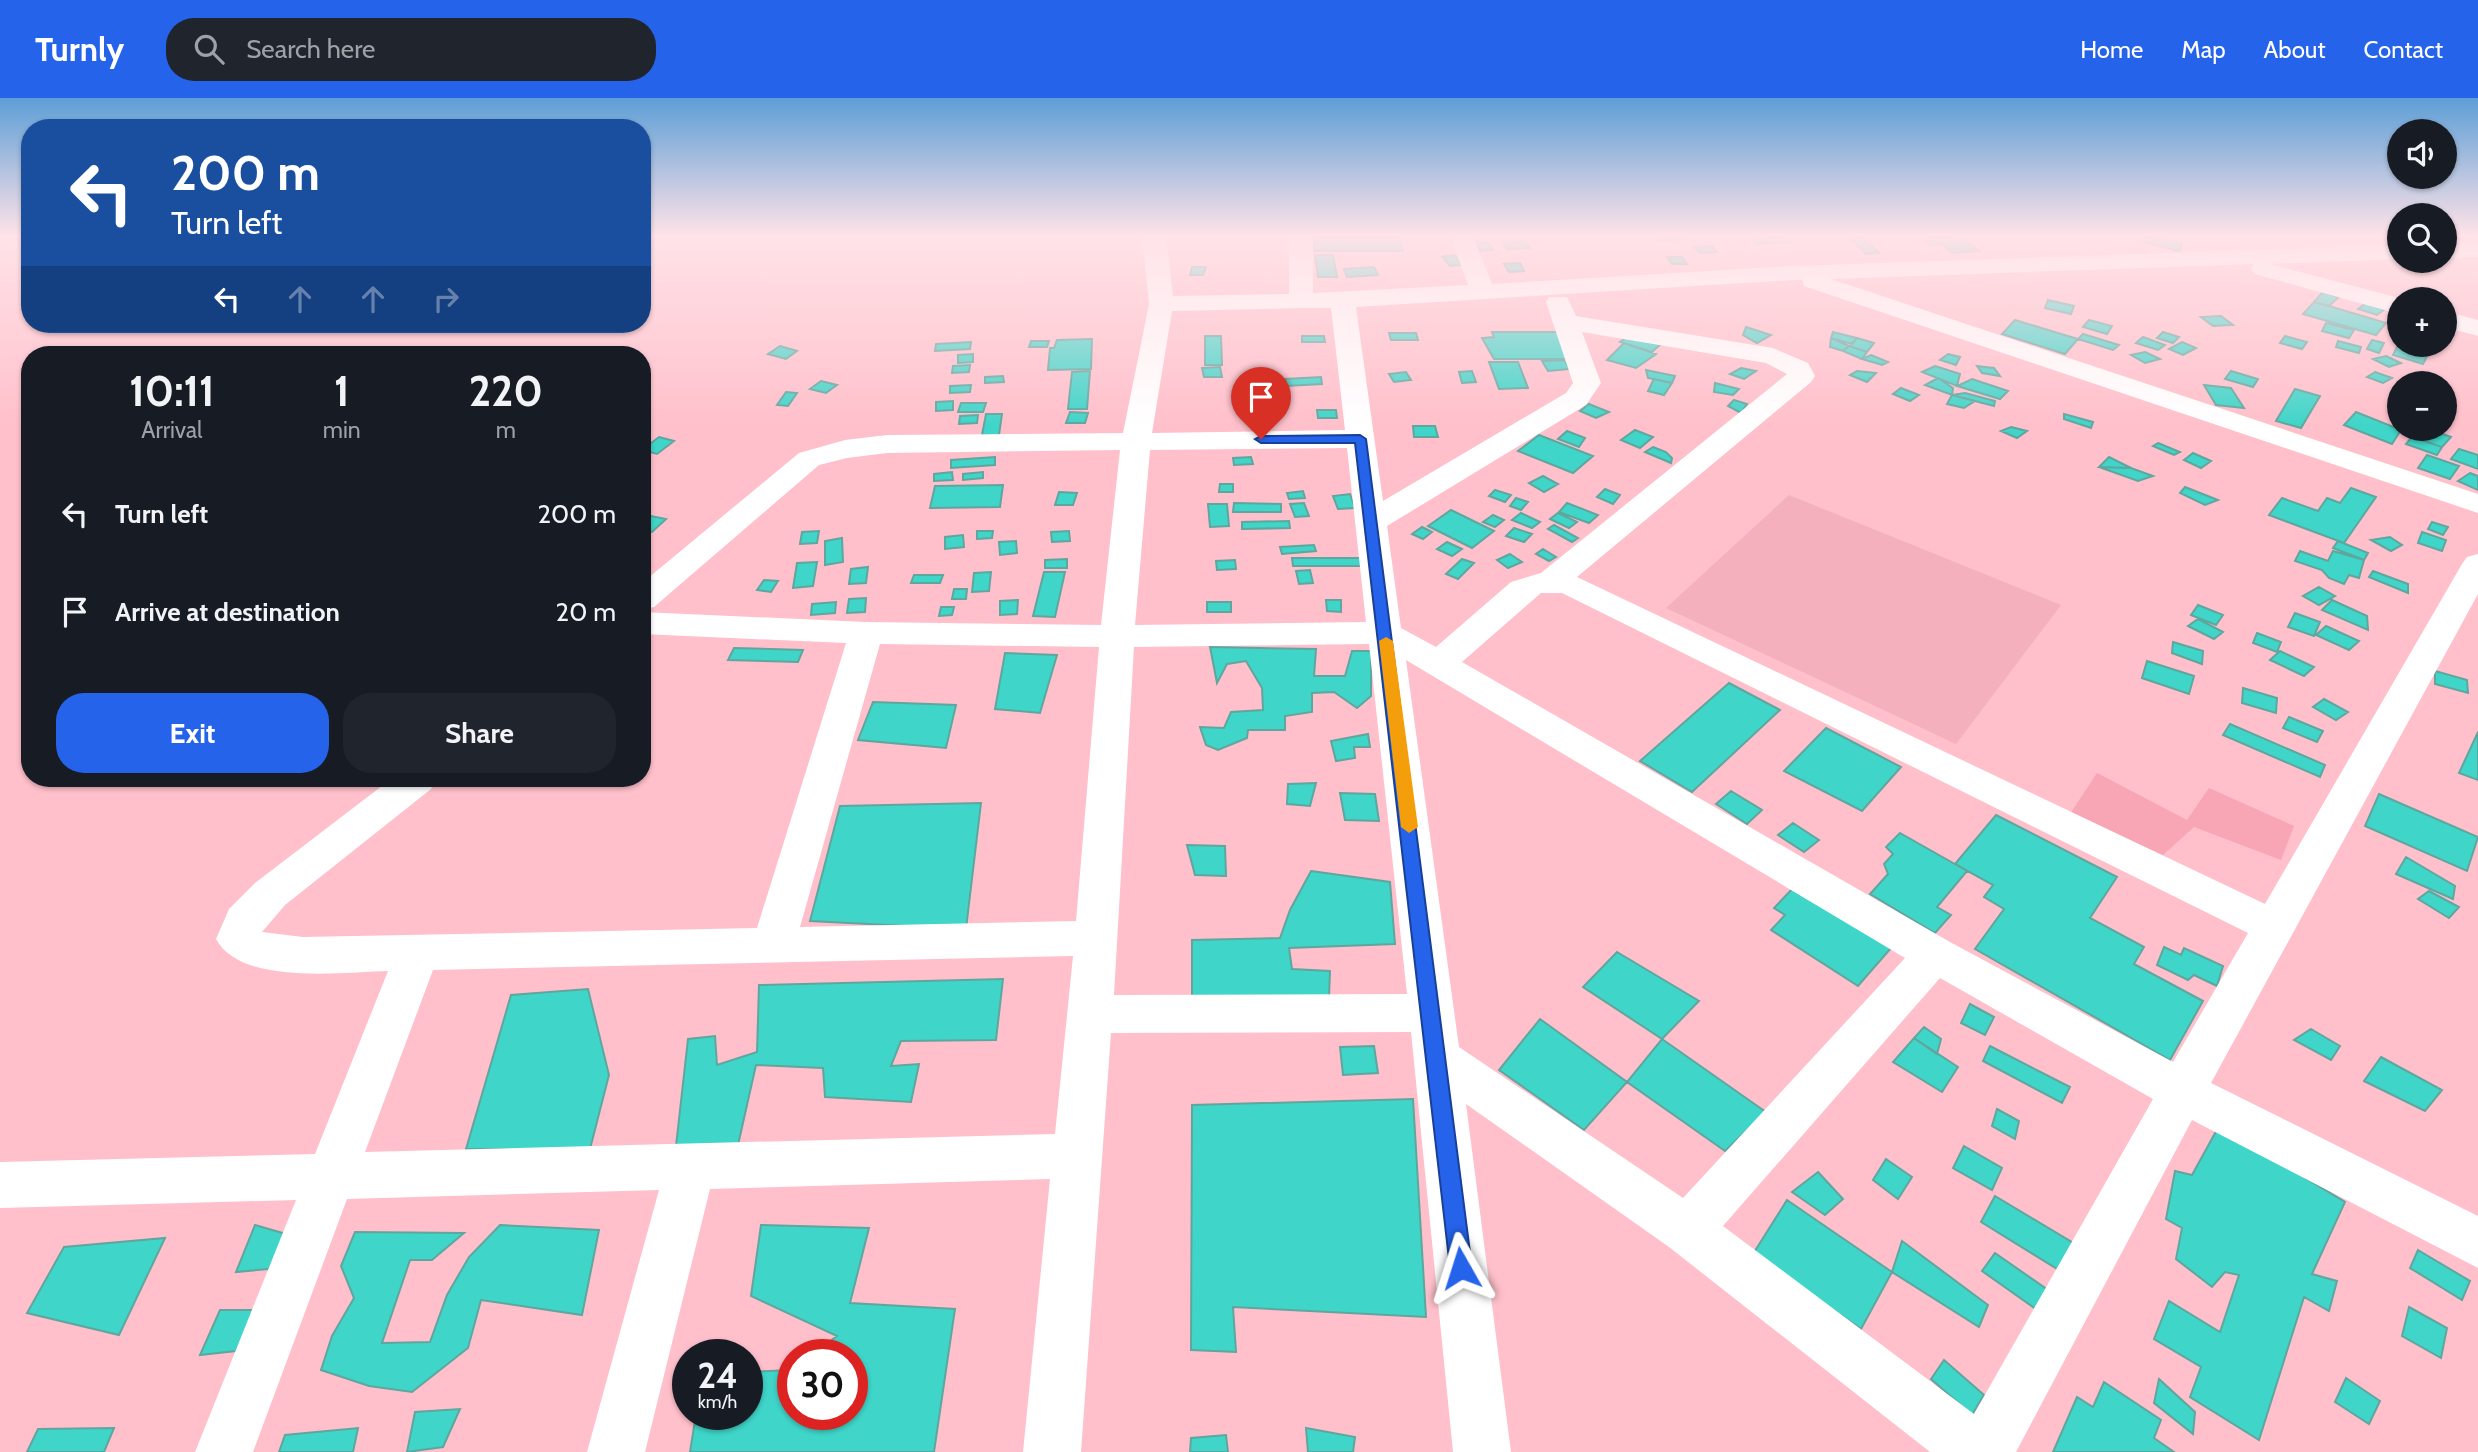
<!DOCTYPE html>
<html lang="en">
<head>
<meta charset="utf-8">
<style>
	body { margin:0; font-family:Cabin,sans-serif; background:#20242c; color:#f1f3f6; height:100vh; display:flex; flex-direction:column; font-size:26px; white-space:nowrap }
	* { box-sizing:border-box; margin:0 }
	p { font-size:23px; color:#9ea1a6 }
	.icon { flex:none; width:38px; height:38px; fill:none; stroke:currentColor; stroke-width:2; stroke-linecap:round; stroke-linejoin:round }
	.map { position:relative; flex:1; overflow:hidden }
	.details { position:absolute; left:21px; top:248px; width:630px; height:441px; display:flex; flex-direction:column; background:#171b24; border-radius:28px; box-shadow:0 2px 5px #0004 }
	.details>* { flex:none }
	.top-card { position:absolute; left:21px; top:21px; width:630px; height:214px; border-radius:28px; box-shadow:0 2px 5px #0004; background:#1a4fa0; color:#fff; overflow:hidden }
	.tools { position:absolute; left:2387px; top:21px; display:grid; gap:14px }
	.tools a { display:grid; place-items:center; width:70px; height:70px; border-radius:50%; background:#171b24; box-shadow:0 2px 5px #0004; font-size:35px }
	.speed { position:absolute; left:672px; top:1241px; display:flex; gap:14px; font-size:35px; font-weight:700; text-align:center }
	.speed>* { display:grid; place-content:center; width:91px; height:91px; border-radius:50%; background:#171b24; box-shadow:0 2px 5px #0004; line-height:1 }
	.speed small { font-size:18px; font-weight:400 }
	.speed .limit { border:10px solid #d22; background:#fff; color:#111 }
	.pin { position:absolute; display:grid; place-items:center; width:60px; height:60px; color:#fff; margin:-72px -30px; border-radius:50% 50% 50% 0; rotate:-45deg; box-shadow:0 0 7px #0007 }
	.pin .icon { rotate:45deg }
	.me { position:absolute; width:77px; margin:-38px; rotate:354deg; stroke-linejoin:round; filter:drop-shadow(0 0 5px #0008) }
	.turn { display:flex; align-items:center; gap:24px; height:147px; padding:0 35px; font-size:32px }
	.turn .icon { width:91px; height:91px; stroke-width:2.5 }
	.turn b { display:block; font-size:49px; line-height:60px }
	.lanes { display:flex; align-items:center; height:66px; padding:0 35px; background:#0003; justify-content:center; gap:35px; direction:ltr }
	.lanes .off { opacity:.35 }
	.eta { display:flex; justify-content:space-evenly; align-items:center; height:119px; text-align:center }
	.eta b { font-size:42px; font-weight:700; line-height:49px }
	.action { display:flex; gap:14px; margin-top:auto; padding:14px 35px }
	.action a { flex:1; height:80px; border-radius:28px; background:#2563eb; color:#fff; font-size:28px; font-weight:700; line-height:80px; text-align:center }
	.action a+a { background:#20242c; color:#f1f3f6 }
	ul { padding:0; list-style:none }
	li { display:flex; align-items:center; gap:21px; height:98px; padding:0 35px }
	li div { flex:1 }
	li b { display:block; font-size:26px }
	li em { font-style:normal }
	header { display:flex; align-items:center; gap:42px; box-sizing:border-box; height:98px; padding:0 35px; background:#2563eb; color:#fff }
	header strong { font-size:33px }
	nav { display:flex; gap:38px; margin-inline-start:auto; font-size:24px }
	.search { width:490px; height:63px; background:#20242c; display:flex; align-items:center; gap:18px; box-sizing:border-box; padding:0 24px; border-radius:28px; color:#9ea1a6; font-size:26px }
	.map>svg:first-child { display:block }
	.built { fill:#f4b0bc }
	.green { fill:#f8a5b5 }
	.building { fill:#3fd5c9; stroke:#5fa69e; stroke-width:2 }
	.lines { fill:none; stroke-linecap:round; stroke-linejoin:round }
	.minor { fill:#fff; fill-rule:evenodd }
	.route { fill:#2563eb; stroke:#184099; stroke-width:2 }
	.slow { fill:#f59e0b }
</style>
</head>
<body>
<header>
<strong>Turnly</strong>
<div class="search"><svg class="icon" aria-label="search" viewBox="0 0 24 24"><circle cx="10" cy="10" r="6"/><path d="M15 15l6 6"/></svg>Search here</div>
<nav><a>Home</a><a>Map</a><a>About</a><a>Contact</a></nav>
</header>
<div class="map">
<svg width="2478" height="1354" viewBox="0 0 2478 1354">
	<rect width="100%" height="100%" fill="#ffc0cb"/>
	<!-- built -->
	<path class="built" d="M1789,397L2061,507L1956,646L1666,510Z"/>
	<!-- green -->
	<path class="green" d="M2097,675L2187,722L2209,690L2294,728L2281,762L2194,729L2163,757L2070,716Z"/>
	<!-- building -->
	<path class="building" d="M1312,138H1400L1403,153H1313Z
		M1653,138H1682L1685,142L1657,143Z
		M1782,138L1789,144L1757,146L1750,140Z
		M1848,138H1861L1879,155L1866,156Z
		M1921,138H1949L1955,143H1966L1979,153L1952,155L1942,146L1931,147Z
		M2142,138H2151L2183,146L2179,153L2139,143Z
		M1525,143L1530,150L1507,151L1503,144Z
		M1475,144H1487L1493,152L1479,153Z
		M1711,148L1717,154L1700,155L1694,149Z
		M1315,157H1333L1337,179H1318Z
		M1455,157L1463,167L1450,168L1442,159Z
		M1667,159H1682L1687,166H1672Z
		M1520,165L1524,173L1509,174L1504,166Z
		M1192,169H1206L1203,177H1190Z
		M1374,169L1378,177L1347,179L1344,171Z
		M2323,194L2339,199L2329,208L2314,204Z
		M2048,202L2074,208L2071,216L2045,210Z
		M2314,204L2329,208L2386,225L2376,237L2303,216Z
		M2366,205L2385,211L2377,217L2358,211Z
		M2221,218L2233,227L2213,228L2201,219Z
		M2015,222L2078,241L2065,256L2002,236Z
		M2089,222L2112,228L2107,236L2083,229Z
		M2326,225L2354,232L2349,240L2322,233Z
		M1746,229L1771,237L1757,245L1743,237Z
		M1492,234H1573L1568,261H1494L1482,240L1494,239Z
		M1833,234L1857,240L1852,246L1831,240Z
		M2163,234L2179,239L2173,245L2157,240Z
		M1389,235H1416L1418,242H1391Z
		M2083,236L2119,247L2113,252L2078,241Z
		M1205,238H1221L1222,267H1205Z
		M1302,238H1324L1325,244H1302Z
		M1628,238L1661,246L1652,254L1620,244Z
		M2285,238L2307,244L2302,251L2280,245Z
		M2143,239L2165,247L2158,252L2136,245Z
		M1831,240L1849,248L1843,253L1830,249Z
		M1857,240L1874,245L1867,254L1849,248Z
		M1092,241L1091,271L1048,272L1050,250H1054L1057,242Z
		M2372,242L2384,245L2379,255L2367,251Z
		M1031,243H1049L1047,249H1029Z
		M2338,243L2361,249L2359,255L2336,249Z
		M971,244L970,251L935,253L936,246Z
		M2182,244L2196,250L2183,257L2169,251Z
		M1624,245L1656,256L1636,270L1607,262Z
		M780,248L797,253L786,261L768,256Z
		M1849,248L1867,254L1862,261L1843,253Z
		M2397,249L2427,258L2423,266L2393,257Z
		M2145,254L2160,261L2145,265L2131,257Z
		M973,256V264L958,265V257Z
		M1948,256L1960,259L1956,267L1940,262Z
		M1871,257L1888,264L1882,267L1862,261Z
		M2386,258L2401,265L2389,269L2373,261Z
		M1564,262L1570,271L1548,273L1542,263Z
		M1489,264H1518L1528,290L1499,291Z
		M970,267L969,274L952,275L953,268Z
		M1935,268L1960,276L1957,288L1922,274Z
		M1977,268L1994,270L2000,278L1982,275Z
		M1220,269L1222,279H1204L1202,270Z
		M1741,270L1756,273L1744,281L1730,276Z
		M1646,272L1675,278L1672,285L1648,280Z
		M1090,273L1087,311H1068L1072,274Z
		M1472,273L1476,284L1462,285L1459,274Z
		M1857,273L1876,275L1867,284L1850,277Z
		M2231,273L2258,281L2253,289L2225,281Z
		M1406,274L1411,282L1394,284L1389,276Z
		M2375,274L2392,280L2383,285L2367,279Z
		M1003,278L1004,284L985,285V279Z
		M1321,279L1322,286L1286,288L1285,281Z
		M1938,280L1953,290L1952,297L1925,287Z
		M1654,281L1672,285L1664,297L1648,293Z
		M1972,281L2008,293L2000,301L1957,288Z
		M821,283L837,287L826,295L810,291Z
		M1715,285L1739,291L1733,297L1714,294Z
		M971,287L970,294L950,295V288Z
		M2204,287L2231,290L2244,310L2216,307Z
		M1271,290H1283L1286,310H1274Z
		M1901,290L1919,297L1910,303L1893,296Z
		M2295,291L2320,298L2301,330L2276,323Z
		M786,294L797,295L788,308L777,307Z
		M1965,295L1995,303L1994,308L1952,297Z
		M1952,297L1975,303L1964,310L1947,306Z
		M1734,302L1747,306L1741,315L1728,308Z
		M953,303V312L936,313V304Z
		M961,305H986L983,314H958Z
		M1589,306L1609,314L1596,320L1580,313Z
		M1317,312H1336L1337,320H1318Z
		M1070,314L1088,315L1085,325H1066Z
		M2356,314L2401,332L2392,346L2344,327Z
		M986,316H1002L999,337H982Z
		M2064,316L2093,324L2091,330L2064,321Z
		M978,317L977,325L959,326L960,318Z
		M1413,328H1435L1438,339H1414Z
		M2011,329L2027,333L2017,340L2001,333Z
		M2420,331H2429L2451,339L2442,349L2412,339Z
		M1635,332L1653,339L1640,350L1621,342Z
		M1567,333L1585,340L1579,349L1558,341Z
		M1539,337L1593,358L1573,375L1518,353Z
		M659,339L674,343L657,356L642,352Z
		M2412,339L2442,349L2437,357L2406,346Z
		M2158,345L2180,354L2174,357L2153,348Z
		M1653,349L1666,354L1672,360L1671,365L1645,354Z
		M2459,351L2478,357V371L2451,361Z
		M2193,355L2211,363L2201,370L2184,362Z
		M2427,357L2459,368L2450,381L2418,370Z
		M995,359V367L951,370V362Z
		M1251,359L1253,366L1234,367L1233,360Z
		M2109,359L2131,370L2099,369Z
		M2099,369L2131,370L2153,378L2138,383Z
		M952,374L953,382L934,383V376Z
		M983,374V380L963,382V376Z
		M2470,375L2478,378V392L2458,383Z
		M1543,378L1558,386L1544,394L1529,385Z
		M1220,386H1233V394H1219Z
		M1003,387L1000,409L930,410L935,388Z
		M2185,389L2218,402L2205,407L2180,395Z
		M2351,390L2376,399L2344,445L2269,417L2282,400L2318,413L2327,400L2340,405Z
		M1605,391L1620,397L1613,406L1597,399Z
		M1495,392L1511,397L1505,404L1489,398Z
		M1303,393L1305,400L1289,401L1287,395Z
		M1059,394L1077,395L1073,407H1055Z
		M1350,396L1355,410L1338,411L1333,398Z
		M1516,400L1528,404L1521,412L1510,408Z
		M1234,405L1281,406V414H1233Z
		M1304,405L1309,418L1295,419L1290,406Z
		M1567,405L1598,417L1589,425L1559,414Z
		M1208,406H1227L1229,428L1210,429Z
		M1451,412L1494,433L1472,450L1428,428Z
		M1521,415L1540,424L1532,430L1512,422Z
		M1558,415L1577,424L1569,430L1550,421Z
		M1493,417L1504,422L1495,429L1483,424Z
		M651,418L666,421L652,434L642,432V426Z
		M1289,423L1290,430L1242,431V424Z
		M2432,424L2448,429L2443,437L2428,431Z
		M1554,427L1578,440L1572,444L1548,431Z
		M1422,429L1432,434L1423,441L1412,436Z
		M1514,430L1532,436L1524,444L1506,438Z
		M819,433L817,445L800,446L802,434Z
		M977,433H993L992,440L977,441Z
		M1069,433L1070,443L1052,444L1051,434Z
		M2422,434L2446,442L2442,453L2418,445Z
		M963,437L964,449L945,451V439Z
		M2390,439L2402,447L2391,453L2371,442Z
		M842,440L843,464L825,467V443Z
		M1016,443L1017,455L1000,457L999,444Z
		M2338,443L2368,455L2364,462L2333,450Z
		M1447,444L1462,451L1452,458L1437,451Z
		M1314,447L1316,453L1282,456L1280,449Z
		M1543,451L1556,459L1549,463L1536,456Z
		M2300,453L2328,463L2333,453L2364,462L2359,480L2349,477L2344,486L2329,480L2322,472L2295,463Z
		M1510,456L1522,464L1508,470L1497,462Z
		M1292,460H1360L1361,468H1293Z
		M1067,461V470H1045V462Z
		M1462,461L1474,465L1458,481L1446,476Z
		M1235,462L1236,471L1217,472L1216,463Z
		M817,464L813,488L793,490L797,465Z
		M868,469L866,485L849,486L851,471Z
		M1310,472L1313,485L1299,486L1296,473Z
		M2373,473L2408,486V495L2369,479Z
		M991,474L989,493L972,494L974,475Z
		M1044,474H1065L1055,519L1033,518Z
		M914,477H943L940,485H911Z
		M764,482L778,483L771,494L757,492Z
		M2319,489L2335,498L2319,507L2303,498Z
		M954,491H967L966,501H952Z
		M866,500L865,514L847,515L849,501Z
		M1018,502L1017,516L1000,517V503Z
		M1326,502H1341V514L1327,513Z
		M2332,502L2367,518L2368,532L2322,512Z
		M836,504L835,515L811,517L812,506Z
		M1207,504H1231V514H1207Z
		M2198,507L2223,517L2216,527L2191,517Z
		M941,509H954L952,517L939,518Z
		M2295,515L2320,524L2314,538L2288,529Z
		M2198,521L2223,534L2214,541L2188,528Z
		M2326,528L2359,543L2349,552L2316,537Z
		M2257,535L2281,544L2277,554L2253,545Z
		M2173,544L2203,553L2202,566L2172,555Z
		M1210,549L1316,551L1314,578H1345L1352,553H1371V598L1357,610L1334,594L1312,595V614L1285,618V632H1248L1247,640L1218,652L1206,647L1200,629L1224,630L1231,614L1263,612L1262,590L1246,563L1227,566L1217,585Z
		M734,550L803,552L798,564L728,562Z
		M2280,553L2314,569L2304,578L2270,562Z
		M1005,555L1057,557L1040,615L995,611Z
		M2147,563L2194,578L2189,596L2142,580Z
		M2435,573L2467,582L2468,595L2435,586Z
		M1729,585L1780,612L1692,694L1640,663Z
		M2243,590L2277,600L2276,615L2242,605Z
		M2324,601L2348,614L2336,622L2313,609Z
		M873,604L956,607L946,650L858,642Z
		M2289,619L2323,633L2317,644L2283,630Z
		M2230,626L2325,667L2320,679L2223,637Z
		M1826,630L1901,669L1862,713L1784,673Z
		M2478,634V682L2459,675Z
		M1368,636L1370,649H1354L1355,660L1336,663L1331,643Z
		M1316,685L1310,708L1287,706L1288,686Z
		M1731,693L1762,712L1747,726L1716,706Z
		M1340,695L1375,696L1379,723L1345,722Z
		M2379,696L2478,739L2467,773L2365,728Z
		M981,705L966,831L810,823L840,708Z
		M1996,717L2117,779L2090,820L2144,849L2134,866L2203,903L2170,962L1975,851L2004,811L1984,799L1993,787L1955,766Z
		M1793,725L1819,742L1804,754L1778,737Z
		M1900,735L1967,773L1937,809L1951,817L1935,835L1870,796L1888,776L1884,766L1893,756L1886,749Z
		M1187,747L1225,748L1226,778L1195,777Z
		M2406,759L2455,788L2453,801L2396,776Z
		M1311,773L1390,784L1395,846L1289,850L1292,871L1330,873L1329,899L1192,900V842L1280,840L1290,812Z
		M1794,789L1892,849L1858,888L1771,832L1785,817L1774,810Z
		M2429,793L2459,809L2449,820L2418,801Z
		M2164,849L2181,857L2184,850L2223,868L2217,888L2194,877L2188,882L2157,867Z
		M1617,854L1699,903L1662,941L1583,889Z
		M1003,881L996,942L901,943L891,968L919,966L911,1004L825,999L823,970L756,967L736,1056L675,1057L688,941L715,938L717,967L757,954L759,887Z
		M588,891L609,977L590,1051H466L511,897Z
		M1970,906L1994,919L1985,937L1961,925Z
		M1540,921L1627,984L1584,1032L1499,972Z
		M1924,929L1941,941L1937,956L1914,940Z
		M2311,931L2340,948L2331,962L2294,942Z
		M1914,940L1958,969L1942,994L1893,964Z
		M1662,941L1766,1014L1725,1053L1627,984Z
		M1374,948L1378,975L1343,977L1340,949Z
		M1990,948L2070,989L2062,1005L1983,963Z
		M2381,959L2442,992L2425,1013L2364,983Z
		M1413,1001L1426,1219L1233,1209L1236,1254L1191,1252L1192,1007Z
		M1997,1011L2019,1023L2015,1041L1992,1028Z
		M2219,1028L2345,1104L2312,1176L2337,1183L2329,1213L2304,1199L2259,1342L2190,1299L2201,1269L2154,1241L2169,1203L2220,1234L2239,1177L2225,1174L2212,1189L2176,1161L2182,1130L2166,1121L2175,1073L2192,1077Z
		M1964,1048L2002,1070L1992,1092L1953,1070Z
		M1886,1061L1912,1079L1898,1101L1873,1082Z
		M1818,1074L1843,1101L1825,1117L1792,1094Z
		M1995,1098L2075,1146L2062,1174L1981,1124Z
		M1787,1102L1892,1174L1861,1231L1753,1156Z
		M255,1127L286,1136L269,1171L236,1174Z
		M500,1127L599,1132L582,1217L481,1202L468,1250L412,1294L369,1288L321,1272L332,1238L354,1200L341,1168L355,1134L464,1135L432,1162H410L382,1245L430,1244L447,1197L469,1159Z
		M761,1127L869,1130L850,1205L955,1211L934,1354H690L696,1316H747V1274L793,1272V1316H852V1256H813L837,1238L751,1198Z
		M165,1140L119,1237L27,1215L64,1149Z
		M1902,1143L1988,1207L1979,1229L1892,1174Z
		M2418,1152L2470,1183L2462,1202L2410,1170Z
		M1995,1155L2051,1194L2040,1214L1982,1173Z
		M2409,1209L2447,1230L2441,1260L2402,1238Z
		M220,1212H257L236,1253L200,1257Z
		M1944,1262L1984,1297L1972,1317L1931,1281Z
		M2346,1280L2380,1303L2369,1326L2335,1304Z
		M2159,1281L2195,1314L2193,1336L2154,1305Z
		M2104,1284L2161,1322L2154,1340L2174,1354H2053L2077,1299L2093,1309Z
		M460,1311L443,1349L407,1354L415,1314Z
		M114,1330L104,1354H27L38,1331Z
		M358,1330L353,1354H279L285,1337Z
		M1306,1330L1355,1339L1353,1354H1308Z
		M1226,1337L1228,1354H1190L1191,1340Z"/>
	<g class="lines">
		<!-- minor -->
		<path class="minor" d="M1142,138H1166L1173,198L1289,196V138H1313V195L1468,187L1450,138H1473L1492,186L1793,168L2399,147V161L2270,166L2403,201H2399V216L2255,176L2251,171L2254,166L1831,181L2478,396V415L1804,188L1802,182H1793L1356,209L1383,403L1566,295L1573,285L1546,204L1549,199H1567L1576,218L1773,250L1808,265L1815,278L1811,284L1577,479L2265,806L2462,466L2467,459L2478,456V496L2211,985L2478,1118V1170L2192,1022L2016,1354H1930L1669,1149L1466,1006L1511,1354H1453L1411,934L1111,935L1081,1354H1023L1050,1081L710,1091L645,1354H587L659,1092L347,1101L253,1354H195L296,1102L0,1110V1064L315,1056L388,873C343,874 241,888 216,841L229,811L255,785L391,681H436L431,691L285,807L262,834L303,839L757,830L846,545L642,536V514L866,524L1101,527L1120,352L887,355L847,360L819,367L654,509L642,512V485L799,355L845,342L887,337L1123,335L1149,206ZM1301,210H1331L1345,332L1152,335L1172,213ZM1582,234L1766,265L1787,276L1541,475L1511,484L1436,549L1401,530L1387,428L1586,307L1601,285ZM1347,350L1366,524L1135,527L1150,352ZM1541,495H1562L2248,835L2173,964L1950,844L1462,564ZM880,546L1099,549L1076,823L800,829ZM1369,546L1407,896L1114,897L1134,549ZM1406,562L1905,860L1683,1100L1459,949ZM1073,858L1055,1036L365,1054L433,872ZM1940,880L2153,1001L1974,1316L1723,1128Z
			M2478,145V159L2445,160V146Z
			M2445,213L2478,222V238L2445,229Z"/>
	</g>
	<!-- sky -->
	<linearGradient id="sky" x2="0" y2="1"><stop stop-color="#5d9ed6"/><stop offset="0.42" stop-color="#ffe3e8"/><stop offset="1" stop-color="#ffe3e8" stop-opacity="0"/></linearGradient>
	<rect width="2478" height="328" fill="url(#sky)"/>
	<!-- route -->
	<path class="route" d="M1360,337L1366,341L1472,1170L1469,1177L1461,1180L1453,1177L1450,1170L1355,345H1261L1255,341L1261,338Z"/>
	<!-- slow -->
	<path class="slow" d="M1386,539L1393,543L1418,729L1409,735L1401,729L1379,543Z"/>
</svg>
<div class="tools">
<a><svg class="icon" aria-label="sound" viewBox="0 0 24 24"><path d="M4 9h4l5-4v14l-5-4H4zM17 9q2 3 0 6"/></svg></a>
<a><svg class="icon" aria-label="search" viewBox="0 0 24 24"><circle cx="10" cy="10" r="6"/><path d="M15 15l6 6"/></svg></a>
<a>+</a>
<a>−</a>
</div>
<div class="speed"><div>24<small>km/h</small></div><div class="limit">30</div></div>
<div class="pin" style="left:1261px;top:341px;background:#d93025"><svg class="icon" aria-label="arrive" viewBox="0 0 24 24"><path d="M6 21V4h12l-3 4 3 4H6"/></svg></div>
<svg class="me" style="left:1461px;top:1170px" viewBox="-20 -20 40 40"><path d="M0-17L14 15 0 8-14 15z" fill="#2563eb" stroke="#fff" stroke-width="4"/></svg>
<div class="top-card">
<div class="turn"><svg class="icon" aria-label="left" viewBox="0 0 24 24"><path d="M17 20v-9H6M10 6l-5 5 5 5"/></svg><div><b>200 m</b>Turn left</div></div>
<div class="lanes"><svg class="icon" aria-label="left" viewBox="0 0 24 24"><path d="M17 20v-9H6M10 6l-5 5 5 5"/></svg><svg class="icon off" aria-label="ahead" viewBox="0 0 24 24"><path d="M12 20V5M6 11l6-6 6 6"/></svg><svg class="icon off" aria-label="ahead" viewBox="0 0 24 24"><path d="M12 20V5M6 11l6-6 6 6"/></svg><svg class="icon off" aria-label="right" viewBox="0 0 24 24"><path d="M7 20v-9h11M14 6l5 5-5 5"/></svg></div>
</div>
<section class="details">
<div class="eta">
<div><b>10:11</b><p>Arrival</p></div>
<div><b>1</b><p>min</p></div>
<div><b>220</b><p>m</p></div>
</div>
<ul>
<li><svg class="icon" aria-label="left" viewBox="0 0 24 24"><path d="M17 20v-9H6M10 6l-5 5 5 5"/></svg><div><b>Turn left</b></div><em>200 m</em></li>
<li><svg class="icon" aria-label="arrive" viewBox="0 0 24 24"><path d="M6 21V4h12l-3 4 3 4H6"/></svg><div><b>Arrive at destination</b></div><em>20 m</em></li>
</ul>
<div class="action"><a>Exit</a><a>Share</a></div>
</section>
</div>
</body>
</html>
